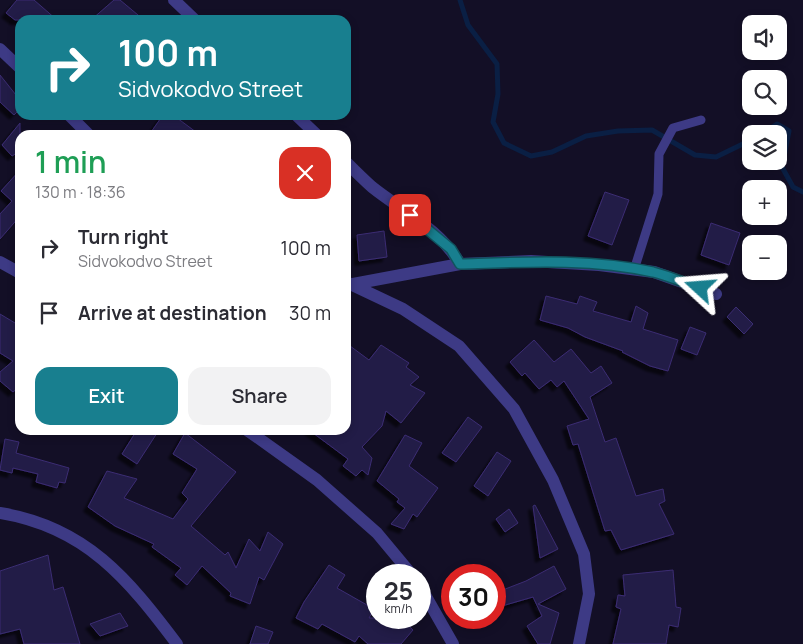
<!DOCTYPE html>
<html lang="en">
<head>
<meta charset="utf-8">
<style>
	body { margin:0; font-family:Manrope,sans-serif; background:#f2f2f3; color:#2b2b33; height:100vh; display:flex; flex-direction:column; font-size:19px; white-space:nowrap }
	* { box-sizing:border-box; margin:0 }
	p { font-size:16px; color:#7c7c81 }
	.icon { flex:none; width:28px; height:28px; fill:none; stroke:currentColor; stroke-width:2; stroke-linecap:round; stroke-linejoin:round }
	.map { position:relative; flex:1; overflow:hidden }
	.sheet { position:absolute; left:15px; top:130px; width:336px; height:305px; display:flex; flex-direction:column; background:#fff; border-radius:15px; box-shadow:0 2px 8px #0003 }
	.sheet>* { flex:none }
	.top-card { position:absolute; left:15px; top:15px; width:336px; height:105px; border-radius:15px; box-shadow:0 2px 8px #0003; background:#187f8f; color:#fff; overflow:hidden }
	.fabs { position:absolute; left:742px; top:15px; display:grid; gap:10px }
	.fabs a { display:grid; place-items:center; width:45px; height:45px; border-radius:10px; background:#fff; box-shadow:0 2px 8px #0003; font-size:25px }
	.speed { position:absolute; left:366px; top:564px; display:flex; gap:10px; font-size:25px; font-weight:700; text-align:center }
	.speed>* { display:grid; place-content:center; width:65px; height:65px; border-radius:50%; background:#fff; box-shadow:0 2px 8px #0003; line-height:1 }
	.speed small { font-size:12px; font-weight:400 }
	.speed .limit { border:8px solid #d22; background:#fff; color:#111 }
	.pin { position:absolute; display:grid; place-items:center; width:42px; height:42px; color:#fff; margin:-21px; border-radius:10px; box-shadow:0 2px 8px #0006 }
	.me { position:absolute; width:55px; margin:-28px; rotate:289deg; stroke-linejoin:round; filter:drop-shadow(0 0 4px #0008) }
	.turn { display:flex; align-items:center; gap:18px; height:105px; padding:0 20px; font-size:22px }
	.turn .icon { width:65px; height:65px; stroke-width:2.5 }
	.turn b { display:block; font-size:35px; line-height:42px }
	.round { display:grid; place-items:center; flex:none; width:52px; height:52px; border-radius:15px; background:#f2f2f3 }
	.overview { display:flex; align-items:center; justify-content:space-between; height:85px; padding:0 20px }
	h1 { font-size:30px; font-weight:600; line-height:38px; color:#1e9e55 }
	.primary-button { display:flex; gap:10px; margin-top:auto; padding:10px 20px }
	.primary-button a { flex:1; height:58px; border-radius:15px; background:#187f8f; color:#fff; font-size:20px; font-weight:600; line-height:58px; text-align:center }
	.primary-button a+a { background:#f2f2f3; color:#2b2b33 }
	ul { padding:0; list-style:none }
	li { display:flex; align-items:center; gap:15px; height:65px; padding:0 20px }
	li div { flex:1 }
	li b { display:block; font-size:19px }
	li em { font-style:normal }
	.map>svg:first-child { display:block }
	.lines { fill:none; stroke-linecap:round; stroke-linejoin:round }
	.stream { stroke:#0a1f44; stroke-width:5 }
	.building { fill:#241b47; stroke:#3b2d73; filter:url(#shadow) }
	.service { stroke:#3d3a85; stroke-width:9 }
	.minor { stroke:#3d3a85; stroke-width:12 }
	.route-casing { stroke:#10535d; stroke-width:12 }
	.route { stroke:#187f8f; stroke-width:9 }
</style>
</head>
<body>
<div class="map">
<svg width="803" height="644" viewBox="0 0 803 644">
	<defs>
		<filter id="shadow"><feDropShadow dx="-4.5" dy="4.5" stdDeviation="1" flood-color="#0009"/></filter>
	</defs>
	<rect width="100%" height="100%" fill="#130f26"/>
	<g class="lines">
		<!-- stream -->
		<path class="stream" d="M460,0L468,25L497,64L498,94L493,122L504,143L531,156L552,152L586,136L618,131L652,130L695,155L716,157L751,140
			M762,134L777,124L789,131L782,167L793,187L803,192"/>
	</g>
	<!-- building -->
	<path class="building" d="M17,0H34L57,20H15L6,13Z
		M114,0H120L144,20H91Z
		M0,75L20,100V109L14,115L0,102Z
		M163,115H173L200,135H149Z
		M20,123V151L12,156L2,145Z
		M20,170V216L0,239V214L12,201L1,191Z
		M605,192L629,200L612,245L588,236Z
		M711,223L740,233L729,265L701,255Z
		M384,231L387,257L359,261L357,235Z
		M546,296L577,304L580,296L597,302L593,311L631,322L636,306L648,313L643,329L678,340L668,371L650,366L622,352L623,351L585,337L568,328L540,320Z
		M736,307L753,324L744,334L727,317Z
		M0,314L20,326V386L13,392L0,381V372L13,361L0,353Z
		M690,327L706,333L697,355L681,349Z
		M534,340L554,362L571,349L591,373L601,366L612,383L590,397L605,442L616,438L636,496L663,489L665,501L659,504L674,534L621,550L611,530L605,531L578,444L573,445L567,426L589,419L564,381L557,387L551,380L539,389L525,373L522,376L510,362Z
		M346,343L369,360L381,345L409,363L406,367L419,377L410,385L425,393L401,423L386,411L382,426L362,447L372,458L368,475L362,470L356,476L343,466L348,459L309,430H346Z
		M468,417L482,427L456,462L442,453Z
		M137,430H159L137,464L122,454Z
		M185,433L236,472L191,526L225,555L228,552L236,568L249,539L260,551L268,532L283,544L264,580L259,577L250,604L230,596L231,593L202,566L187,585L175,575L181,568L152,547L154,544L115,526L88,507L107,471L137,479L124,498L173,519L188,499L182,493L197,469L173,454Z
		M405,435L422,443L409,466L438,488L417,517L413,514L404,529L391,524L405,508L397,502L399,499L377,481Z
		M5,439L19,442L16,453L69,468L65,483L59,482L57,488L36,482L38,474L13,468L12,473L0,470Z
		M497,452L511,461L488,496L474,486Z
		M535,505L558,549L540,558L533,506Z
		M509,509L518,523L505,532L496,519Z
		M48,555L54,590L63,587L80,644H24L20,629L0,634V571Z
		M329,565L345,575L337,588L374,609L369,618H400L413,630L401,644H368L359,636L355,642L322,624L318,629L296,618L304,602Z
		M554,566L566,589L538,604L559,613L550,644H538L527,626L542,616L533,597L495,608V593L526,581Z
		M673,570L676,607L681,608L678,627L669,625L666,644H613L621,609L616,607L618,595L625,596L623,575Z
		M120,613L128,626L100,636L90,624Z
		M256,626L273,632L268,644H250Z"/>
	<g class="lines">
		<!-- service -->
		<path class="service" d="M634,270L658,194L659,154L673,128L701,120"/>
		<!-- minor -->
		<path class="minor" d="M174,0L195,20
			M0,49L20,68
			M69,115L89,135
			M296,115L317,135
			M346,162C355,171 363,179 372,187C402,211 440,229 460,264
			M0,262L20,273
			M346,282L403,309L459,346L514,409L553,480L584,554L589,594L579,644
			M353,284L460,264L531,261L599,265L654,272L716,294
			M247,430L317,480L377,533L412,575
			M0,513C86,527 128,579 177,644
			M420,586L453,644"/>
	</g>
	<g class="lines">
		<!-- route casing -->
		<g class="route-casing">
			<path id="route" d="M410,215L451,249L460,264C523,262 590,258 653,272C669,276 685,283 700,288"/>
		</g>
		<!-- route -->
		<use href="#route" class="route"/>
	</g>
</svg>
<div class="fabs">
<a><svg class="icon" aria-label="sound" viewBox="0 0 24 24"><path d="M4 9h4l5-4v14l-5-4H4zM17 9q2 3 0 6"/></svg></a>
<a><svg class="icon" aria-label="search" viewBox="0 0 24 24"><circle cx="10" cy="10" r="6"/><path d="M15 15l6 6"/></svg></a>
<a><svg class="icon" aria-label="layers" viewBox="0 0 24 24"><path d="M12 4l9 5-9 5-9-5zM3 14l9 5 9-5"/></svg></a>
<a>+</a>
<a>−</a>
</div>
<div class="speed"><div>25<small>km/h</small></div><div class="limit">30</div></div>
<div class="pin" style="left:410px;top:215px;background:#d93025"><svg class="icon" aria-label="arrive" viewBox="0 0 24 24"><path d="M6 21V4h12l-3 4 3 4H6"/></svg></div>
<svg class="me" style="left:700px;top:288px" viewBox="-20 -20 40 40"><path d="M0-17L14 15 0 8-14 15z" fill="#187f8f" stroke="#fff" stroke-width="4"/></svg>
<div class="top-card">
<div class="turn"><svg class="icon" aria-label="right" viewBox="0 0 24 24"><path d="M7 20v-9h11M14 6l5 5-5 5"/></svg><div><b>100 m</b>Sidvokodvo Street</div></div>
</div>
<section class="sheet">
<div class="overview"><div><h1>1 min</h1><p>130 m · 18:36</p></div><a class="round" style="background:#d93025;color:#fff"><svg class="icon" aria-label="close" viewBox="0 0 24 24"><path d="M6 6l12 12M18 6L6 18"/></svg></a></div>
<ul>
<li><svg class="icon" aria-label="right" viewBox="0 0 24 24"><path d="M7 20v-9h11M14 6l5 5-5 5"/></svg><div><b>Turn right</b><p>Sidvokodvo Street</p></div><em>100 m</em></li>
<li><svg class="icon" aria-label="arrive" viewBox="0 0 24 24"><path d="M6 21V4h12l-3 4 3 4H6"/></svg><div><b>Arrive at destination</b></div><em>30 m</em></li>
</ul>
<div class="primary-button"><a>Exit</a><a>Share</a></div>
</section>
</div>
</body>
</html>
